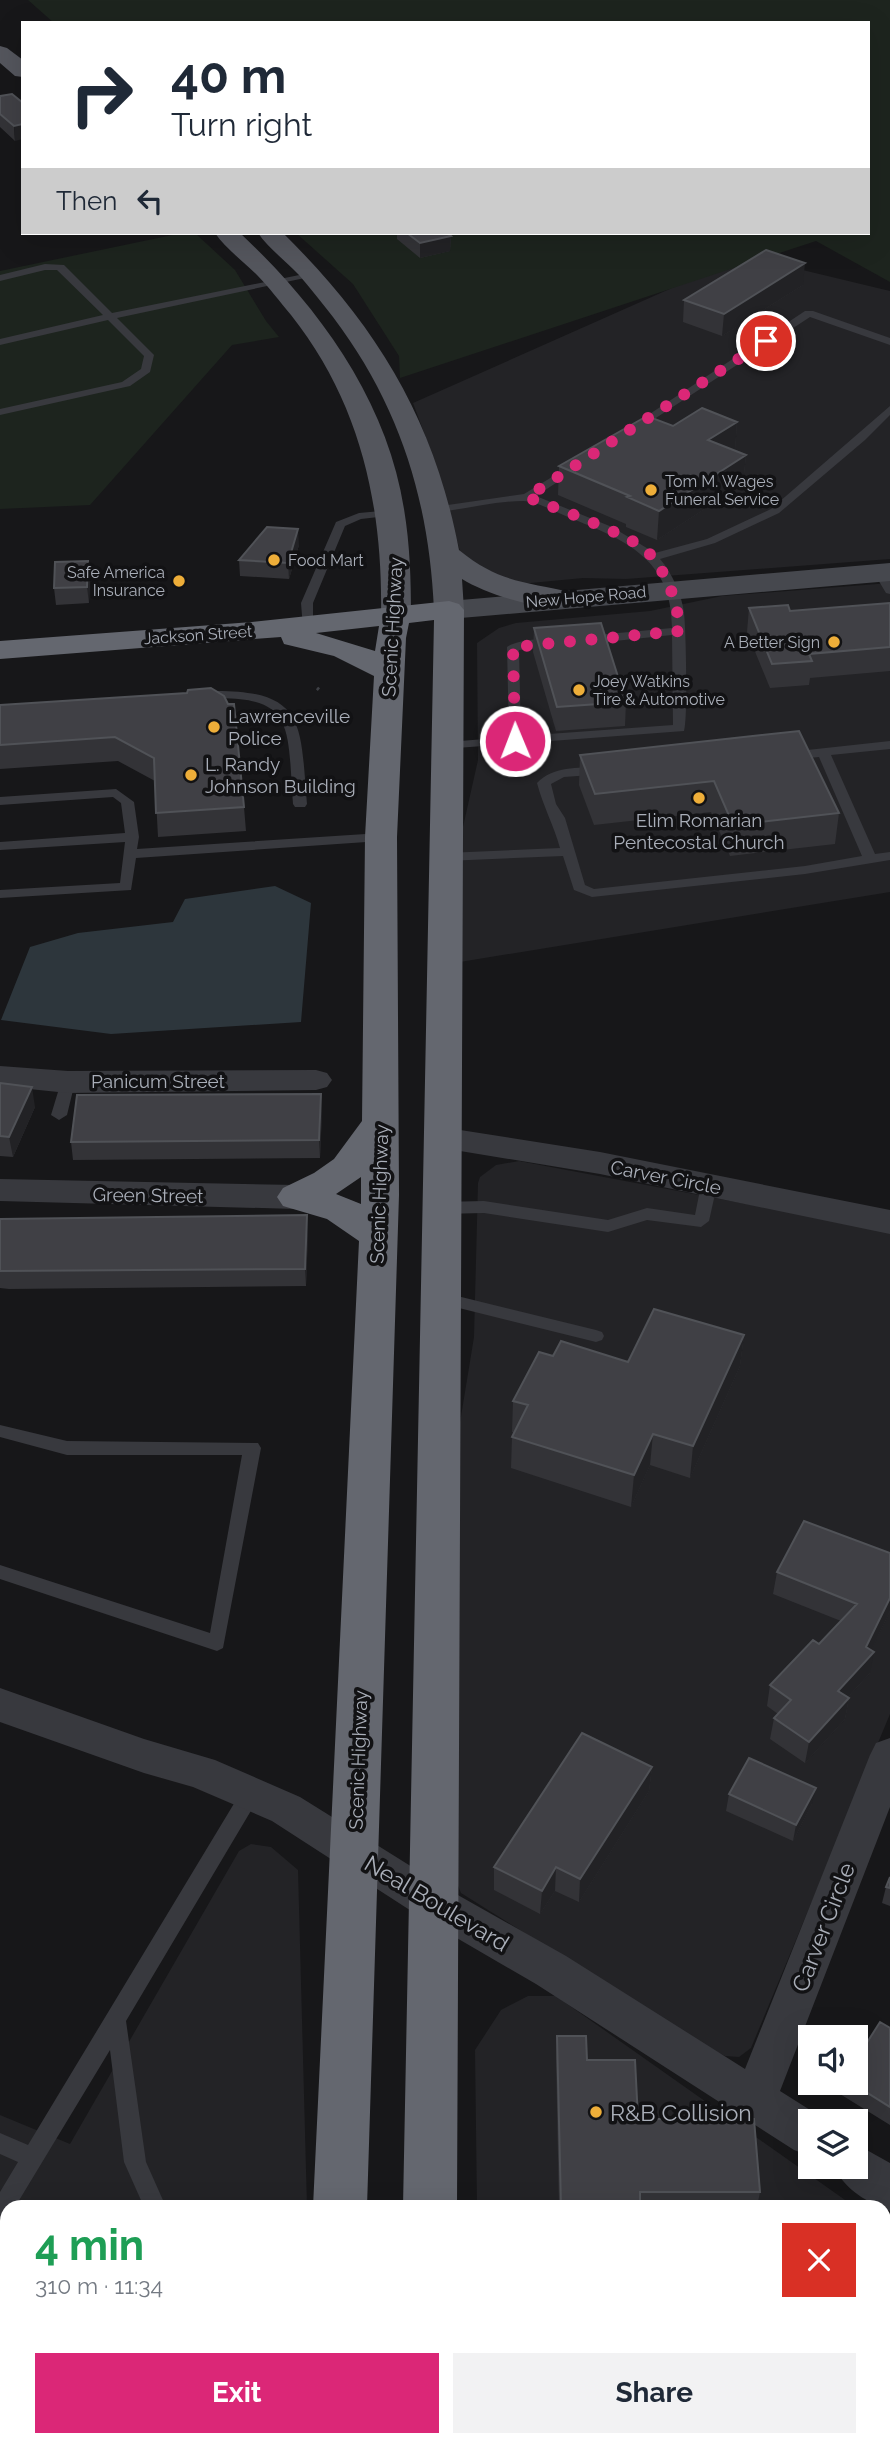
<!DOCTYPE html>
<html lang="en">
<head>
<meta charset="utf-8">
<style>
	body { margin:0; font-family:Raleway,sans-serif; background:#f2f2f3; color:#1f2937; height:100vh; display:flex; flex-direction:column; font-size:26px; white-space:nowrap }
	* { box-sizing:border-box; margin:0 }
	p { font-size:23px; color:#747a83 }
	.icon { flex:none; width:38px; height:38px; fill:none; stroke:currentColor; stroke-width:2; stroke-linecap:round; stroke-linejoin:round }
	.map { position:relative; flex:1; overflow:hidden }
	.side { position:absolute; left:0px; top:2200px; width:891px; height:247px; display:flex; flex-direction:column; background:#fff; border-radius:21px 21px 0 0; box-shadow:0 7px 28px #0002 }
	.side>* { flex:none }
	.hud { position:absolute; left:21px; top:21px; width:849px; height:214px; border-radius:0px; box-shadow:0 7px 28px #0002; background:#fff; color:#1f2937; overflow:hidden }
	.buttons { position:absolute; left:798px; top:2025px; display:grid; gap:14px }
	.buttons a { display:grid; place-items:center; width:70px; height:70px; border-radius:0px; background:#fff; box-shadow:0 7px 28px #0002; font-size:35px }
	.pin { position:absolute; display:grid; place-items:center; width:60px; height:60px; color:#fff; margin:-30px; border:4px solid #fff; border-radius:50%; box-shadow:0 2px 7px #0007 }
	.me { position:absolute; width:77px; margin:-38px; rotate:359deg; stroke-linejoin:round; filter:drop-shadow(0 0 5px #0008) }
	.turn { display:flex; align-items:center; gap:24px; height:147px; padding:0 35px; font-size:32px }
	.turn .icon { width:91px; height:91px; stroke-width:2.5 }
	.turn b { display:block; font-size:49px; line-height:60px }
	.then { display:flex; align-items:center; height:66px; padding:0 35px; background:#0003; gap:14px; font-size:26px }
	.round { display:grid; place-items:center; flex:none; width:74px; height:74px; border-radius:0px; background:#f2f2f3 }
	.overview { display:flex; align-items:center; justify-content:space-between; height:119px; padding:0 35px }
	h1 { font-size:42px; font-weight:700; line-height:52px; color:#1e9e55 }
	.primary-button { display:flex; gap:14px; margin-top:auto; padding:14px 35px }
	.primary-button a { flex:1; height:80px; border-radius:0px; background:#db2777; color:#fff; font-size:28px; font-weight:700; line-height:80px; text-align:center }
	.primary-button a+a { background:#f2f2f3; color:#1f2937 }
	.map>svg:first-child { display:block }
	.built { fill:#232326 }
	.green { fill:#1d241e }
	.water { fill:#2d363c }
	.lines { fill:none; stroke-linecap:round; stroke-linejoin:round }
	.path { stroke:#3e4045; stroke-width:3.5; stroke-dasharray:2.5 4.5; stroke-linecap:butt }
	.lane { fill:#38393e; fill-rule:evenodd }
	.street { fill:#38393e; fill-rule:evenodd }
	.secondary { fill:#46484e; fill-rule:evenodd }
	.primary { fill:#54565d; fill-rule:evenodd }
	.highway { fill:#64676f; fill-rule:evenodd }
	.wall { fill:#333337 }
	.shaded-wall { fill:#222225 }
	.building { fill:#404045; stroke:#505257; stroke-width:2 }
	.route { stroke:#db2777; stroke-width:12; stroke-dasharray:0 21.6 }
	.poi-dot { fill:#eeae39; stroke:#121214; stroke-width:2.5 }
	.labels { text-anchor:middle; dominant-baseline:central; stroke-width:7; stroke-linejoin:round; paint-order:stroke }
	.far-poi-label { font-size:16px; fill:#a9aeb8; stroke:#121214; text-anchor:start }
	.far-street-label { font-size:16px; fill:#a9aeb8; stroke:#121214 }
	.street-label { font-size:19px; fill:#a9aeb8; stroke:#121214 }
	.poi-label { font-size:19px; fill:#a9aeb8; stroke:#121214; text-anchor:start }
	.near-street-label { font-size:23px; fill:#a9aeb8; stroke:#121214 }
	.near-poi-label { font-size:23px; fill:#a9aeb8; stroke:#121214; text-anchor:start }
</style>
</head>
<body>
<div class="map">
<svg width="890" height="2446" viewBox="0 0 890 2446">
	<rect width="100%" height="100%" fill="#171719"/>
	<!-- built -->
	<path class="built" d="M744,256L890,291V559L626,579L583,578L520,584L499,581L460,551L433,457L413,403Z
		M890,583V892L460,962L463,827L478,760L477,643L499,628L516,623L650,611L722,596Z
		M519,1161L890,1231V1714L751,2048L739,2057L725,2056L704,2046L461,1893L453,1873L456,1447L474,1337L478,1183L480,1177L496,1165Z
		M251,1844L271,1847L298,1870L307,2207H7V2440H285L284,2446H0V2115L70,2144L239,1851Z
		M528,1996H556L855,2207H477L475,2050L501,2010Z
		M884,2227L890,2232V2446H457V2440H884Z"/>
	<!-- green -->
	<path class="green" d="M28,0H890V282L816,241L400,378L399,356L353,284L296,233H868V23H54Z
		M182,233H195L235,270L266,321L279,337L232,345L90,505L0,509V271Z"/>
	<!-- water -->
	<path class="water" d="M275,886L311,903L301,1022L111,1034L1,1020L30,947L78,933L173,922L185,899Z"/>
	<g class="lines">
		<!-- path -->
		<path class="path" d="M317,688L322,692
			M311,723L324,722"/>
		<!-- lane -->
		<path class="lane" d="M45,264L64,265L112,313L314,272L319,275L117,318L154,355L150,372L130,386L0,415V409L122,382L141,369L144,356L108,320L0,345V339L103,315L57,270H45L0,281V275Z
			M805,311H813L890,338V345L810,317L636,431L627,429Z
			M890,406V415L865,440L779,513L715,543L660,559C672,573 682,595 684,613C686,629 688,718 684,731L443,749V743L448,742L509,737L507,647C517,640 549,636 559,643L553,647L519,650L521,736L673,725L672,635L586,644L580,640L586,636L672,628C672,558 625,540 568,517C555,512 537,501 523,501C495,501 466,509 438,512L434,511V507L524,494L575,463L581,466L579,468L536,496L612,527L655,553L707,539L771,509Z
			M392,510L398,513L396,515L361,519L345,526L313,603V625L307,629L303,628L301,603L336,522L359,513Z
			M880,569L884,570L890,580V594L886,593L874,573Z
			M209,691C307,689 300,724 307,804L305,807H295L293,804C287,722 296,693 198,699L192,695L194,692Z
			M890,741V749L831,755L875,854L890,852V860L805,874L592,897L574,890L563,856L446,861L439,857L446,853L560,848C554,826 543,806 537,783C553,766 578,768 599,767L604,768V774L564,777L551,784L556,804L565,818L585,885L594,889L805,866L862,856L819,757L789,760L783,756L789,752Z
			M116,789L134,802L139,837L137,849L381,833L388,837L381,841L136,858L131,890L0,898V890L120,883L125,842L0,850V842L125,833L121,803L113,797L0,805V797Z
			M68,1077L75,1082L67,1115L59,1120L51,1115L61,1082Z
			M709,1180L717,1185L709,1221L701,1227L647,1220L608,1232L484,1213L441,1214L433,1208L441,1202L484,1201L608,1220L647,1208L695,1215L701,1185Z
			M441,1292L596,1330L602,1332L604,1336L602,1340L596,1342L435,1302L433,1298L435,1294Z
			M0,1425L67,1441L258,1443L261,1448L223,1648L217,1651L0,1579V1565L210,1633L242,1455H67L0,1437Z
			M251,1785L258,1787L261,1793L258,1799L126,2021L146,2162L166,2207H144L124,2162L110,2050L15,2207H7V2220L0,2223V2192L18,2162L0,2154V2133L28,2145L244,1787Z
			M162,2440H185L186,2446H162Z
			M524,2440H547L548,2446H524Z
			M752,2440H775L776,2446H752Z"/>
		<!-- street -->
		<path class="street" d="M0,1066L68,1071L316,1070L327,1073L332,1080L327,1087L316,1090L68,1093L0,1086Z
			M441,1127L600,1152L890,1210V1234L600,1174L430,1146L425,1138L430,1130Z
			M0,1179L296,1185L308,1189L312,1197L308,1205L296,1209L0,1201Z
			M0,1688L144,1739L215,1760L300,1797L449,1890L566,1956L745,2069L870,1755L876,1743L890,1738V1807L780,2091L826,2120L810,2121V2156L794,2150L536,1984L419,1916L272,1821L193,1787L144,1773L0,1722Z
			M856,2144L890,2163V2211C869,2203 844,2190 834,2166H856Z"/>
		<!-- secondary -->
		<path class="secondary" d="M890,563V581L449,619L439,616L434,610L439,604L449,601Z"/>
		<!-- primary -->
		<path class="primary" d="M0,46L7,48L23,60V77L15,76L0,63Z
			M215,233H240C319,307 387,400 404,509C410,545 411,580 411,616L406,622L396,625L386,622L381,616C383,507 361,403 291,315C280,302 269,287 257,275C243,261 226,249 215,233Z
			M258,233H283C377,326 434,419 459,550C501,584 525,581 574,593L579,599L574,605C545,613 488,595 462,579L464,610L459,616L449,619L439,616L434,610C429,500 400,406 333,317C322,303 311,289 299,275C286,261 269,249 258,233Z"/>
		<!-- highway -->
		<path class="highway" d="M449,601L459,604L464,610L457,2207H403L434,620L409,623L406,638L397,837L399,1195L367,2207H313L359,1241L327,1219L283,1206L277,1197L283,1188L314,1173L334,1159L362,1121L365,837L374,676L334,656L284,644L281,637L0,659V641L252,622ZM379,626L375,651L316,633ZM361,1177V1204L336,1194Z
			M302,2440H358L357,2446H301Z
			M397,2440H453V2446H397Z"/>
	</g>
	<!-- wall -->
	<path class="wall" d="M12,94L15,141L0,127V96Z
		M397,233H447L451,236L450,251L420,258L397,239Z
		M803,285L722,336L683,322L684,300Z
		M737,422L735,451L746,455L743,484L657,540L626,527V524L558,495L559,466L673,426Z
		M299,545L289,579L240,576L239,560Z
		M88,561L90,577L89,603L56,605L54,588Z
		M890,603V671L810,678L809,685L770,688L747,632L749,608L790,611Z
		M534,628L626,702L625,726L556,731L533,652Z
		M187,693L244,807L246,831L158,837L155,781L118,761L0,769V705Z
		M799,731L839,813L835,844L730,856L711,812L594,825L579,785L580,755Z
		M0,1083L35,1107L13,1157L0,1156Z
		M322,1111L320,1158L73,1160L71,1142Z
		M0,1219L308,1233L306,1286L9,1289L0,1288Z
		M744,1335L740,1366L690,1478L650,1465L631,1507L511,1468L512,1437L514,1433L512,1432L513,1401L553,1356L628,1362Z
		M777,1572L890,1611L871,1650L870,1673L847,1698H849L845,1719L805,1763L770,1739L774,1718L778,1714L767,1706L770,1685L819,1644L841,1621L773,1594Z
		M652,1767L649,1791L579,1902L555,1891L540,1914L494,1890V1867Z
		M729,1794L812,1804L793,1841L726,1811Z
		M890,1877V1906L882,1903L886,1887Z
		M890,2028V2125L840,2094L843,2082H856Z
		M557,2036L587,2060L638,2119L760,2192L757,2207H559L556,2058Z
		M598,2440H732L733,2443L732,2446H598Z"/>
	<!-- shaded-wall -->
	<path class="shaded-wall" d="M23,124V139L15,141L14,126Z
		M451,236L450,251L420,258V243Z
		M805,263L803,285L722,336L724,314Z
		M737,422L735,451L708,440Z
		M746,455L743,484L657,540L659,511Z
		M298,529L299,545L289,579L288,563Z
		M88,561L90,577L89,603L87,587Z
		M32,1087L35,1107L13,1157L9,1137Z
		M321,1094L322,1111L320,1158L319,1140Z
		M307,1215L308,1233L306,1286L305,1269Z
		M744,1335L740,1366L690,1478L693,1446Z
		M653,1434L650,1465L631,1507L634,1475Z
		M890,1598V1611L866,1661L874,1652L870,1673L834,1712L838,1691L866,1647Z
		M849,1698L845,1719L805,1763L809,1742Z
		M652,1767L649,1791L579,1902L580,1879Z
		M816,1788L812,1804L793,1841L796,1825Z
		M556,1867L555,1891L540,1914L542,1891Z"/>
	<!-- building -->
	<path class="building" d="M12,94L23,103V124L14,126L0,114V96Z
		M407,233H447L451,236L420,243Z
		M766,250L805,263L724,314L684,300Z
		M702,408L737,422L708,440L746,455L659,511L627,497L630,496L559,466L647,416L673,426Z
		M267,527L298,529L288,563L239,560Z
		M88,561L87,587L54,588L55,562Z
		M890,603V647L809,654L812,661L772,664L749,608L788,605L790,611Z
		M601,623L626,702L557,707L534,628Z
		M211,688L224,696L228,704H234L244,807L156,813L154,758L115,737L0,745V705L187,693L188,690Z
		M799,731L839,813L733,825L714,781L595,794L580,755Z
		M0,1083L32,1087L9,1137L0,1136Z
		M321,1094L319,1140L71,1142L77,1095Z
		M307,1215L305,1269L0,1271V1219Z
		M654,1309L744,1335L693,1446L653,1434L634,1475L512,1437L528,1405L513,1401L539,1352L553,1356L561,1341L628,1362Z
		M804,1521L890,1553V1598L866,1647L874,1652L838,1691L849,1698L809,1742L774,1718L791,1700L770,1685L813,1640L819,1644L857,1604L777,1572Z
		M582,1733L652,1767L580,1879L556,1867L542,1891L494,1867Z
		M749,1758L816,1788L796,1825L729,1794Z
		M890,1877V1888L886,1887Z
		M880,2022L890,2028V2107L850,2082H856V2060Z
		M557,2036H586L587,2060H635L638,2119H754L760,2192H640V2207H561Z
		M600,2440H732L733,2443L693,2442V2446H601Z"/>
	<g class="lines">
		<!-- route -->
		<path class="route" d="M515,741L513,647L680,631C677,601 668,575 649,553C631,534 554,508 527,497L766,341"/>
	</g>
	<!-- markers -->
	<g class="poi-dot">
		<circle cx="651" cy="490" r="7"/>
		<circle cx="274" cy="560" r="7"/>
		<circle cx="179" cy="581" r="7"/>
		<circle cx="834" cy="642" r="7"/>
		<circle cx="579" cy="690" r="7"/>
		<circle cx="214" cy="727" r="7"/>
		<circle cx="191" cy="775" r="7"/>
		<circle cx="699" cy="798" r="7"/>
		<circle cx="596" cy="2112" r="7"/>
	</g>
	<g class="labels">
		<!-- far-poi labels -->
		<g class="far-poi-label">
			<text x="665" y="481">Tom M. Wages<tspan x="665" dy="18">Funeral Service</tspan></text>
			<text x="288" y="560">Food Mart</text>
			<text x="165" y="572" text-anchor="end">Safe America<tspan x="165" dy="18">Insurance</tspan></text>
			<text x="820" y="642" text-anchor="end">A Better Sign</text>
			<text x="593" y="681">Joey Watkins<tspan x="593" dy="18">Tire &amp; Automotive</tspan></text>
		</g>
		<!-- far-street labels -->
		<g class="far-street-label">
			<text transform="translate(586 597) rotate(-5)">New Hope Road</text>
			<text transform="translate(198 635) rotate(-4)">Jackson Street</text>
		</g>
		<!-- street labels -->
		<g class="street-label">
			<text transform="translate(392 627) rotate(-87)">Scenic Highway</text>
			<text x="158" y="1081">Panicum Street</text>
			<text transform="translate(666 1177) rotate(11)">Carver Circle</text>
			<text transform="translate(379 1194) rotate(-88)">Scenic Highway</text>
			<text transform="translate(148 1195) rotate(1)">Green Street</text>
			<text transform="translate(358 1760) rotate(-88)">Scenic Highway</text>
		</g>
		<!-- poi labels -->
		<g class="poi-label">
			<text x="228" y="716">Lawrenceville<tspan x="228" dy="22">Police</tspan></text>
			<text x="205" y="764">L. Randy<tspan x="205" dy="22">Johnson Building</tspan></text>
			<text x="699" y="820" text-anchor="middle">Elim Romarian<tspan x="699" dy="22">Pentecostal Church</tspan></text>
		</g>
		<!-- near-street labels -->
		<g class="near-street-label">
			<text transform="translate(437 1903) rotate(31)">Neal Boulevard</text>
			<text transform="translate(823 1927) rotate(-69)">Carver Circle</text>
		</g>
		<!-- near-poi labels -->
		<g class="near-poi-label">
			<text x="610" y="2112">R&amp;B Collision</text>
		</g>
	</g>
</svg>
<div class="buttons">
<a><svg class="icon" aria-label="sound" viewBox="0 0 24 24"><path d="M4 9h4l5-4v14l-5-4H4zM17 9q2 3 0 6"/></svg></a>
<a><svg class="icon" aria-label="layers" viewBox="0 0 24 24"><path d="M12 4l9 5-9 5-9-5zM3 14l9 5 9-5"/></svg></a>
</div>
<div class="pin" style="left:766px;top:341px;background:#d93025"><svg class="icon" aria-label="arrive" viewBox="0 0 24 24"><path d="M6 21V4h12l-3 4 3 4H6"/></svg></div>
<svg class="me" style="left:515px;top:741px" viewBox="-20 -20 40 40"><circle r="17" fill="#db2777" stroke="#fff" stroke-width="3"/><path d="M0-11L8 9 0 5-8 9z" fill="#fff"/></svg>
<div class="hud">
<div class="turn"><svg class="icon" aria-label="right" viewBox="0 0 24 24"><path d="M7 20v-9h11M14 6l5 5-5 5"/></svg><div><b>40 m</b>Turn right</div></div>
<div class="then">Then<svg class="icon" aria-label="left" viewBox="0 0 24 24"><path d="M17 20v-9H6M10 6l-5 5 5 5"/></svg></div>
</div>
<section class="side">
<div class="overview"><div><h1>4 min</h1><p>310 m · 11:34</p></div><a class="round" style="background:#d93025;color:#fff"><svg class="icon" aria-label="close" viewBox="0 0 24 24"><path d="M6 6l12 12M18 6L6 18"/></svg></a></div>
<div class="primary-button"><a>Exit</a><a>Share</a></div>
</section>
</div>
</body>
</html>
